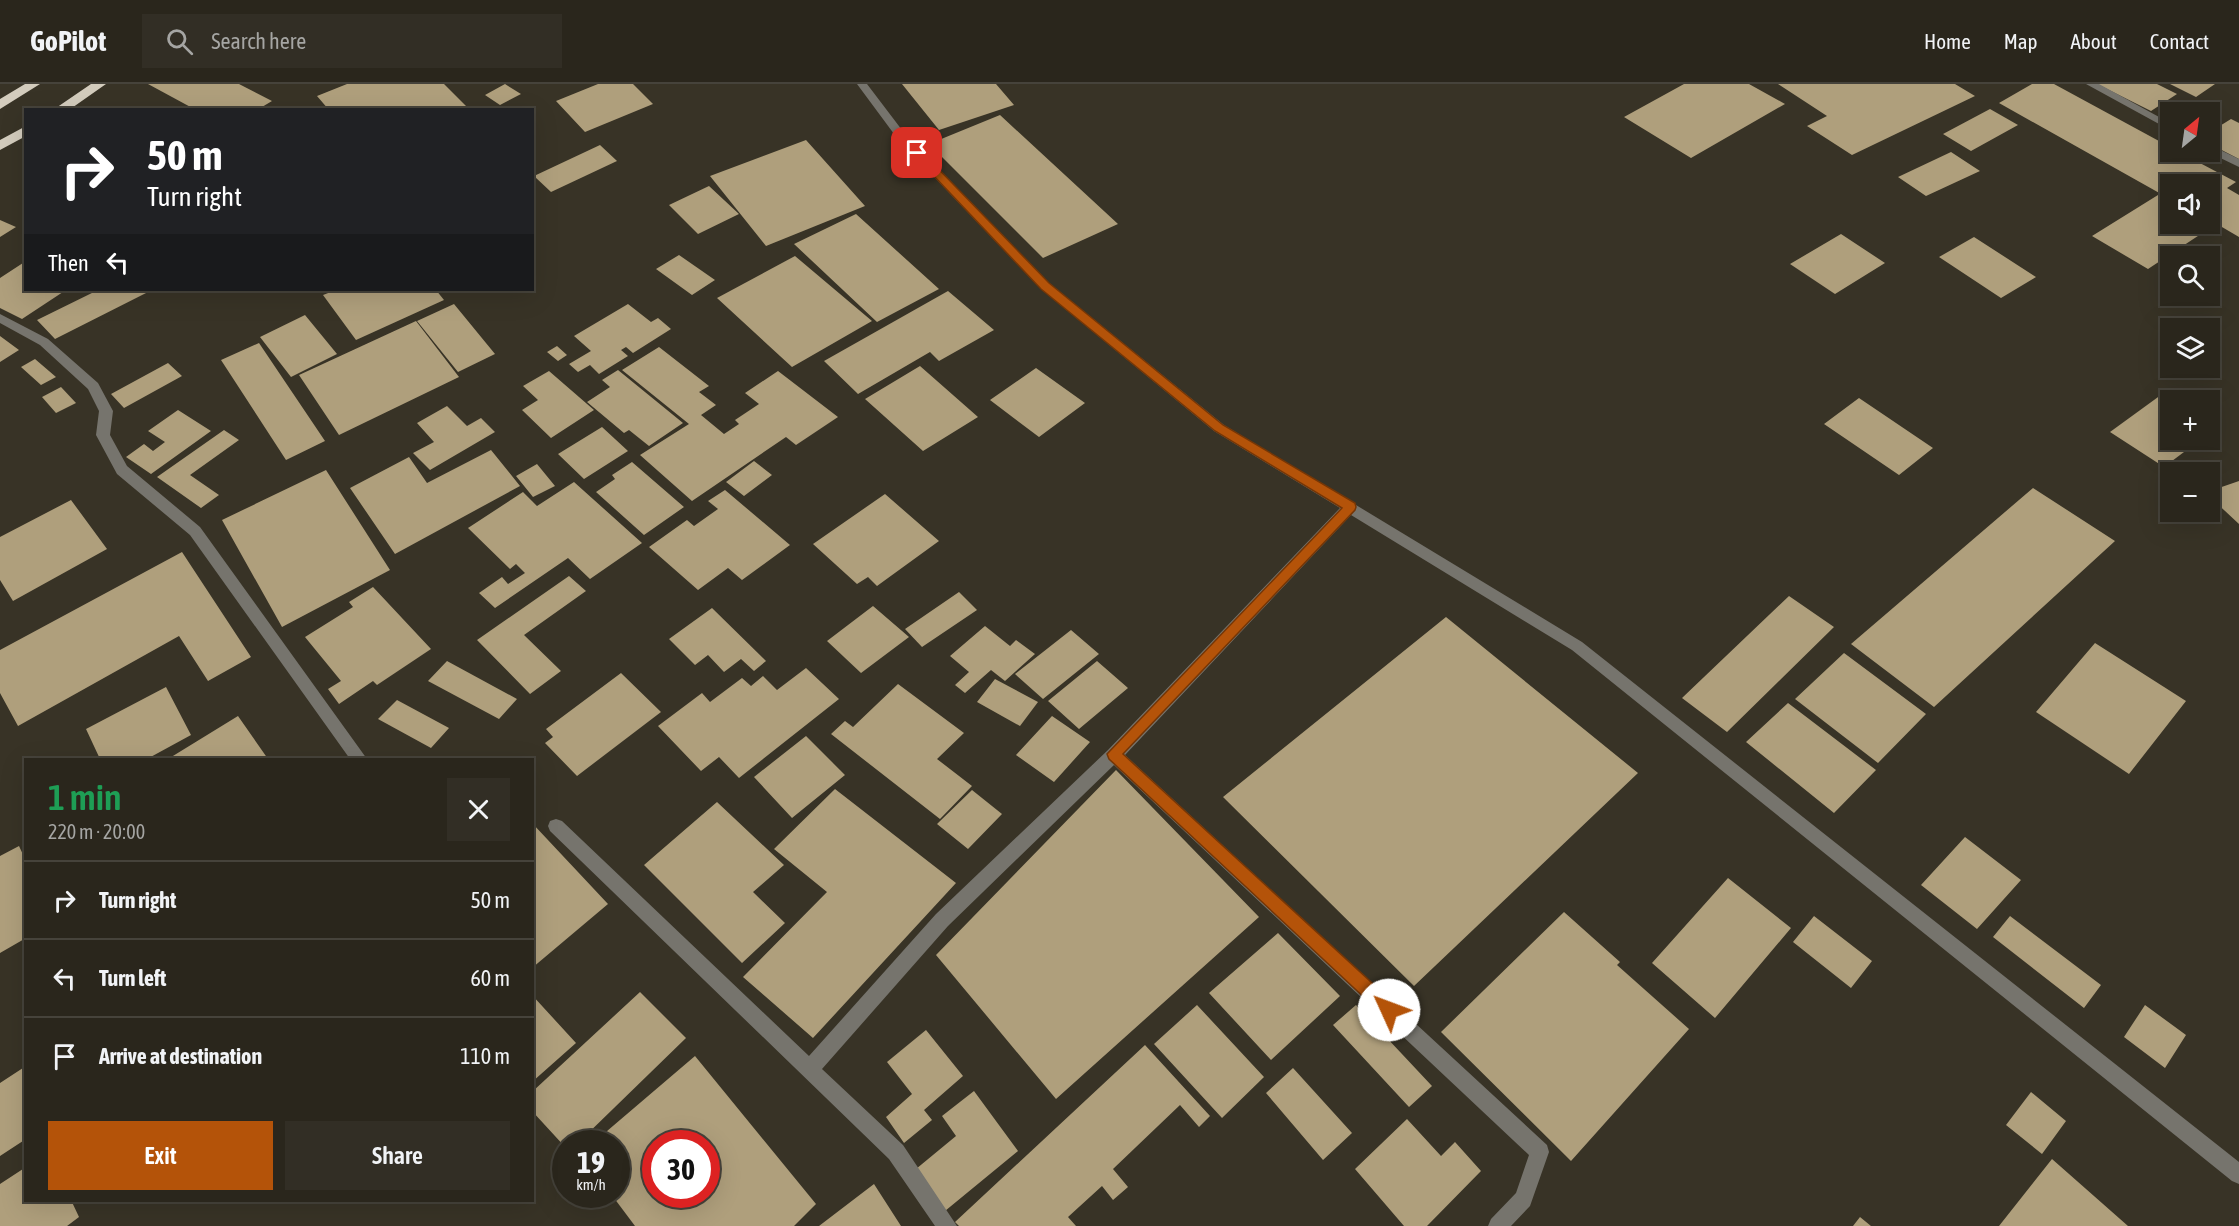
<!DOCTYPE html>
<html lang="en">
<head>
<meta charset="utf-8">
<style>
	body { margin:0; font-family:"Asap Condensed",sans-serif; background:#322e25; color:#f1f3f6; height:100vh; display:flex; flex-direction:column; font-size:22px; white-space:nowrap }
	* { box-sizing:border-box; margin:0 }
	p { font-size:20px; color:#a5a5a3 }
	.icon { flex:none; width:33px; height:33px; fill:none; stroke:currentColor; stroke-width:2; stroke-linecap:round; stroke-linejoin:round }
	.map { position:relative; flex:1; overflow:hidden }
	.side { position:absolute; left:24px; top:674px; width:510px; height:444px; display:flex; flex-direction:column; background:#2a261c; border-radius:0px; box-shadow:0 6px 24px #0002,0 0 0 2px #46433b }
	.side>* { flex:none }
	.banner { position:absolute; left:24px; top:24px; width:510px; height:183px; border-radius:0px; box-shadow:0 6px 24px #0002,0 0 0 2px #46433b; background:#202124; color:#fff; overflow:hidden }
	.needle { width:39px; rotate:29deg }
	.buttons { position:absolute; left:2160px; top:18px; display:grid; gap:12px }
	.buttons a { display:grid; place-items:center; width:60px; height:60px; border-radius:0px; background:#2a261c; box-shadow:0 6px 24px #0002,0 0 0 2px #46433b; font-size:30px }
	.speed { position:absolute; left:552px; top:1046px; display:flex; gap:12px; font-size:30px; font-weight:700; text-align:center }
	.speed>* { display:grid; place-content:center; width:78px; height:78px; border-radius:50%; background:#2a261c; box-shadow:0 6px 24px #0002,0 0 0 2px #46433b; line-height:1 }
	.speed small { font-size:15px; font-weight:400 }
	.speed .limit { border:9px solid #d22; background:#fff; color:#111 }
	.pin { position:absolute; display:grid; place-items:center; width:51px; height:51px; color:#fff; margin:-26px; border-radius:12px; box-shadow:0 3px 9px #0006 }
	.me { position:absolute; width:66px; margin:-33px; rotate:313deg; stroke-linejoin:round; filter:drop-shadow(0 0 4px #0008) }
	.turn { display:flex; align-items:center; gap:21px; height:126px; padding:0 24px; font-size:27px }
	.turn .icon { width:78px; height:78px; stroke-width:2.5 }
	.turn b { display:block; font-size:42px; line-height:51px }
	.then { display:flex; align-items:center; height:57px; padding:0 24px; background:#0003; gap:12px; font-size:22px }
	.round { display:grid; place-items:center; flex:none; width:63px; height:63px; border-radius:0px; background:#322e25 }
	.overview { display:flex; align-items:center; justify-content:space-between; height:102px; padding:0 24px }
	h1 { font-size:36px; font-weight:600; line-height:45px; color:#1e9e55 }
	.action { display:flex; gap:12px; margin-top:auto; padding:12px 24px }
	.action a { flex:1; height:69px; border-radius:0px; background:#b45309; color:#fff; font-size:24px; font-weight:600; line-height:69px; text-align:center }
	.action a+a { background:#322e25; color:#f1f3f6 }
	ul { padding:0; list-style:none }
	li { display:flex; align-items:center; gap:18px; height:78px; padding:0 24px; border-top:2px solid #46433b }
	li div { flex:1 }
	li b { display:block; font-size:22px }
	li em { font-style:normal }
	header { display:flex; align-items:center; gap:36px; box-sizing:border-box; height:84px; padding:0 30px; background:#2a261c; border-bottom:2px solid #46433b }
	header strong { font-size:28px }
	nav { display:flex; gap:33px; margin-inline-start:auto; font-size:21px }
	.search { width:420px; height:54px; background:#322e25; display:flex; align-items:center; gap:15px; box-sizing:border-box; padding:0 21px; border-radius:0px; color:#a5a5a3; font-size:22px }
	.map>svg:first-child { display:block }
	.building { fill:#af9f7c; fill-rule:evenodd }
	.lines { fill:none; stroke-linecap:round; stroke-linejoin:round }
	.minor { fill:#76746d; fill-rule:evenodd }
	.highway { fill:#d3ccbd; fill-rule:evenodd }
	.route { fill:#b45309; stroke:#753606; stroke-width:1.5 }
</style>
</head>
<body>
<header>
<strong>GoPilot</strong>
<div class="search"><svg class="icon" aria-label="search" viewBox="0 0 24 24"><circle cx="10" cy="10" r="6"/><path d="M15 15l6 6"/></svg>Search here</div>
<nav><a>Home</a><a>Map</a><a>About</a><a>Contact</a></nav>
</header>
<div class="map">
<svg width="2239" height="1142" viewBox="0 0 2239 1142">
	<rect width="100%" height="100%" fill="#383326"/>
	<!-- building -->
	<path class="building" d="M148,0H239L272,17L257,26H196Z
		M347,0H444L470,26H329L317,12Z
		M505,0L521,10L500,21L485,11Z
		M598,0H633L653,20L585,48L556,17Z
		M902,0H996L1014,21L939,46Z
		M1684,0H1749L1785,20L1691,74L1624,33Z
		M1778,0H1955L1975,12L1852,71L1807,42L1827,32Z
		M2032,0H2054L2170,63V68H2179L2236,98L2227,104L2239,111V153L2210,136V100H2170V115L1999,19Z
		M2097,0H2157L2177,10L2151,27Z
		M2170,0H2215L2196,13Z
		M1990,25L2018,41L1971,67L1943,50Z
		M1000,31L1118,140L1043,174L929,60Z
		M2231,35L2239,39V75L2210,60V48Z
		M806,56L865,122L766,162L710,92Z
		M600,61L617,77L551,108L534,92Z
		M1951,68L1980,87L1926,112L1898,93Z
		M709,102L739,130L698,150L669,121Z
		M2158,111L2170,118V140H2208L2213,142L2148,185L2092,152Z
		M856,130L939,205L877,238L794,160Z
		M0,136L16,143L0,153Z
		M1841,150L1885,179L1835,210L1790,180Z
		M1974,153L2036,193L2001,214L1939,173Z
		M679,171L715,196L692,211L656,185Z
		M795,172L872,237L792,283L717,214Z
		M26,177V206H66L22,235L0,224V194Z
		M98,206H152L55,255L37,236Z
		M336,206H436L444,216L356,256L323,211Z
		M948,207L994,246L939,277L930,268L858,310L824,277Z
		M454,220L495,270L458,288L417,237Z
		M628,220L651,238L658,234L671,245L633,269L626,263L621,266L628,272L599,290L590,281L578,288L569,280L591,267L574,252Z
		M305,231L337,270L291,293L260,253Z
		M416,237L459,293L339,351L299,291Z
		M0,252L19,266L0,278Z
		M259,259L325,357L286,376L221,276Z
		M557,262L567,271L558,277L547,268Z
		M659,263L709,302L699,308L716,321L701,331L724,350L739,340L735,336L759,320L745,309L778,287L838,333L796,361L786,353L692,417L640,371L689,340L622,286Z
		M35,275L56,293L41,301L21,283Z
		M168,279L182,292L124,324L111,310Z
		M920,282L978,333L923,367L865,315Z
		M1036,284L1085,319L1039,353L990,316Z
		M618,286L683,339L649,362L629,346L624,349L587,318L610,303L602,296Z
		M549,287L594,326L551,354L522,326L538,316L523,302Z
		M61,303L76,319L56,329L42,313Z
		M2165,308L2180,316H2170V356H2200L2164,383L2110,348Z
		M1859,314L1933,364L1899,391L1824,340Z
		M447,322L467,342L481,334L495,348L430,386L413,369L434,358L417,339Z
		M178,326L211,347L151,390L126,373L144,360L153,367L165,358L148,347Z
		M602,343L628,367L584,395L558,370Z
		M224,346L239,356L190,391L219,411L201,424L157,393Z
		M491,366L520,402L395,470L350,404L409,373L427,399Z
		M754,377L772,391L744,412L726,398Z
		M632,378L684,423L644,451L596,408L615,395L612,391Z
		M537,380L555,402L533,413L516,392Z
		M326,386L390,486L282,543L222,436Z
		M2239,397V440L2210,413V407Z
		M574,398L642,459L590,495L568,474L495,524L479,509L502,493L508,500L525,489L516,480L510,485L468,444L523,408L537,422Z
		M2033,404L2115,457L1934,623L1851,560Z
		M725,406L790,461L742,496L728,484L698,506L649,463L687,436L694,442L718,425L708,417Z
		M885,410L939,457L877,502L868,493L857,500L813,460Z
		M71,416L107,465L13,517L0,496V453Z
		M182,468L251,573L208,597L179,552L18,642L0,609V566Z
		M569,492L586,507L524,551L561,587L530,610L477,556Z
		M373,503L431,565L377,601L373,597L339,620L328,605L341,597L305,553L353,523L349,518Z
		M959,508L977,526L922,563L905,545Z
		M1789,512L1834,543L1727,648L1682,614Z
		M873,522L909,553L861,589L827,557Z
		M712,524L766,577L754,587L741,575L724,588L708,571L695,581L669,555Z
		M1446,533L1638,689L1414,902L1223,713Z
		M985,542L1010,562L1016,556L1035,570L1005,597L991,586L965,609L955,601L969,588L950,572Z
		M1071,546L1099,570L1043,615L1015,590Z
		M2095,559L2186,617L2129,690L2036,628Z
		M1844,569L1926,630L1878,679L1795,615Z
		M447,577L517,615L499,635L428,597Z
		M1097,577L1128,604L1079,645L1048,617Z
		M806,584L839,615L739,694L719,673L701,687L658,642L702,609L710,618L742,594L751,602L763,592L777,606Z
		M621,589L661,628L577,692L545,659L553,653L546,645Z
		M995,595L1038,618L1020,642L977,618Z
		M898,600L964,649L937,675L972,702L940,735L831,650L845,637L853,643Z
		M166,603L191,651L147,675H100L86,645Z
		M397,616L449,644L431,664L378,635Z
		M1788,619L1876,686L1834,729L1746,658Z
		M238,632L268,675H168Z
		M1052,632L1090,658L1054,698L1016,671Z
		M806,652L845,691L792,734L754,693Z
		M1116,686L1259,833L1056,1015L936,871Z
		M835,705L956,799L813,954L743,893L827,808L774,765Z
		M972,706L1002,730L968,765L937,740Z
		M717,718L784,781L753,808L785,839L742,879L644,781Z
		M532,739L608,820L532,884Z
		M1965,753L2021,796L1977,845L1921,801Z
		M19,762L26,777V854L0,869V772Z
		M1728,794L1791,844L1715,934L1652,879Z
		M1564,828L1620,878L1617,881L1689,945L1571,1077L1441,948Z
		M1814,832L1872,877L1851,904L1793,858Z
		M2010,832L2101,901L2084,924L1993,853Z
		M1278,849L1340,912L1271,976L1209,909Z
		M640,908L686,954L578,1059H566V1064L532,1027V1008Z
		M532,911L576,959L532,998Z
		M1197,921L1264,993L1222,1034L1154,960Z
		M1356,921L1432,1002L1409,1023L1333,941Z
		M2145,921L2186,951L2165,984L2124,953Z
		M926,946L963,992L924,1026L932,1036L904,1059L886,1033L912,1010L887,978Z
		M1145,961L1210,1032L1199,1043L1180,1021L1113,1085L1128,1103L1113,1116L1102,1102L1068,1133L1076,1142H959L955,1138Z
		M695,972L816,1120L794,1142H635L611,1110H616V1059H593ZM656,1059H706V1110H656Z
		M26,982V1055L0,1072V999Z
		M1293,984L1352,1049L1323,1076L1266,1009Z
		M974,1007L1018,1067L945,1127L916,1085L956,1052L942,1032Z
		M2031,1008L2066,1037L2042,1070L2006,1041Z
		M1407,1035L1441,1072L1455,1058L1481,1087L1427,1142H1404L1355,1085Z
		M2052,1075L2128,1142H1999Z
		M26,1083V1116H71L79,1133L67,1142H0V1100Z
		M874,1100L901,1142H819Z
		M1860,1133L1871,1142H1853Z"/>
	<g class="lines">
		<!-- minor -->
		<path class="minor" d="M857,0H867L905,50L1049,199L1224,341L1582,558L2239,1078V1100L2232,1097L1572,566L1351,431L1125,671L1547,1061L1549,1068L1530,1122L1511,1142H1488L1491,1135L1516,1109L1529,1071L1114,681L948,842L822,985L903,1061L957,1142H935L889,1075L550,747L548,742L550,737L556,735L562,737L809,972L936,830L1108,666L1340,424L1214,347L1041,205L897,54Z
			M2086,0H2099L2170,39V46Z
			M2210,61L2239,75V83L2208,68Z
			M0,230L48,255L98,299L113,327L110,351L127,382L200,443L367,675H350L190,451L117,390L96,351L99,327L88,305L40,261L0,239Z"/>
		<!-- highway -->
		<path class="highway" d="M25,0H40L0,25V15Z
			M91,0H106L69,26H53Z
			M26,42V52L0,66V56Z"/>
	</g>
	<!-- route -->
	<path class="route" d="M917,66L921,67L1049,199L1223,341L1355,419L1356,423L1355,426L1123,670L1395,920L1397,926L1395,932L1389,934L1384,932L1109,675L1107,670L1342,424L1215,347L1041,205L914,71V67Z"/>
</svg>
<div class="buttons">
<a><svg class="needle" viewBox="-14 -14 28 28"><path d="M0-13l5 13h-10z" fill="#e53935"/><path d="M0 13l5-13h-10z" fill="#a5a5a3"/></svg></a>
<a><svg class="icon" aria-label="sound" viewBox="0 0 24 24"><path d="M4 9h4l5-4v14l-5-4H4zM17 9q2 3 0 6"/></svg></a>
<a><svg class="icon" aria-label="search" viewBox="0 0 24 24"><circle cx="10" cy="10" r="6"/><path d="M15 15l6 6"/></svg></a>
<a><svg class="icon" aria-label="layers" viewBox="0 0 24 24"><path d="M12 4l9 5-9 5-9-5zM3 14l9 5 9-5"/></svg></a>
<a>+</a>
<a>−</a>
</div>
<div class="speed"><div>19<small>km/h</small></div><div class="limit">30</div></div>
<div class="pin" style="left:917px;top:69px;background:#d93025"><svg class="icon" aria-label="arrive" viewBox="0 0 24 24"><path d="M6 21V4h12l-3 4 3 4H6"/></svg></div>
<svg class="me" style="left:1389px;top:926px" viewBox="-20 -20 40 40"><circle r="19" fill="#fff"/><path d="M0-13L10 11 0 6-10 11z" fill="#b45309"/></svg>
<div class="banner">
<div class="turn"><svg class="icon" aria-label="right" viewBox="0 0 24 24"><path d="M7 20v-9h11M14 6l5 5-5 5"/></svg><div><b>50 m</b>Turn right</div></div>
<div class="then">Then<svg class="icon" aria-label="left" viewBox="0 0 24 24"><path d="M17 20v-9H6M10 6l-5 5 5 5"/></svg></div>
</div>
<section class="side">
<div class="overview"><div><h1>1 min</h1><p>220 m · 20:00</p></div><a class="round"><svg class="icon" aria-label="close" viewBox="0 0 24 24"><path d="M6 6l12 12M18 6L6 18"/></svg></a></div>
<ul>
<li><svg class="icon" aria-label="right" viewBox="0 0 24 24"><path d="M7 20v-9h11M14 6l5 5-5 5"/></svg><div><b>Turn right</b></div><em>50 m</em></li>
<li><svg class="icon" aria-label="left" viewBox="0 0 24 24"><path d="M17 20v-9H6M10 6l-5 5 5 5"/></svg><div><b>Turn left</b></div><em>60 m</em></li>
<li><svg class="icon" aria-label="arrive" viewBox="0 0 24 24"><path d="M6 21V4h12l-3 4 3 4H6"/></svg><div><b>Arrive at destination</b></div><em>110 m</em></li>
</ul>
<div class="action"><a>Exit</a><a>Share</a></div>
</section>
</div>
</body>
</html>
